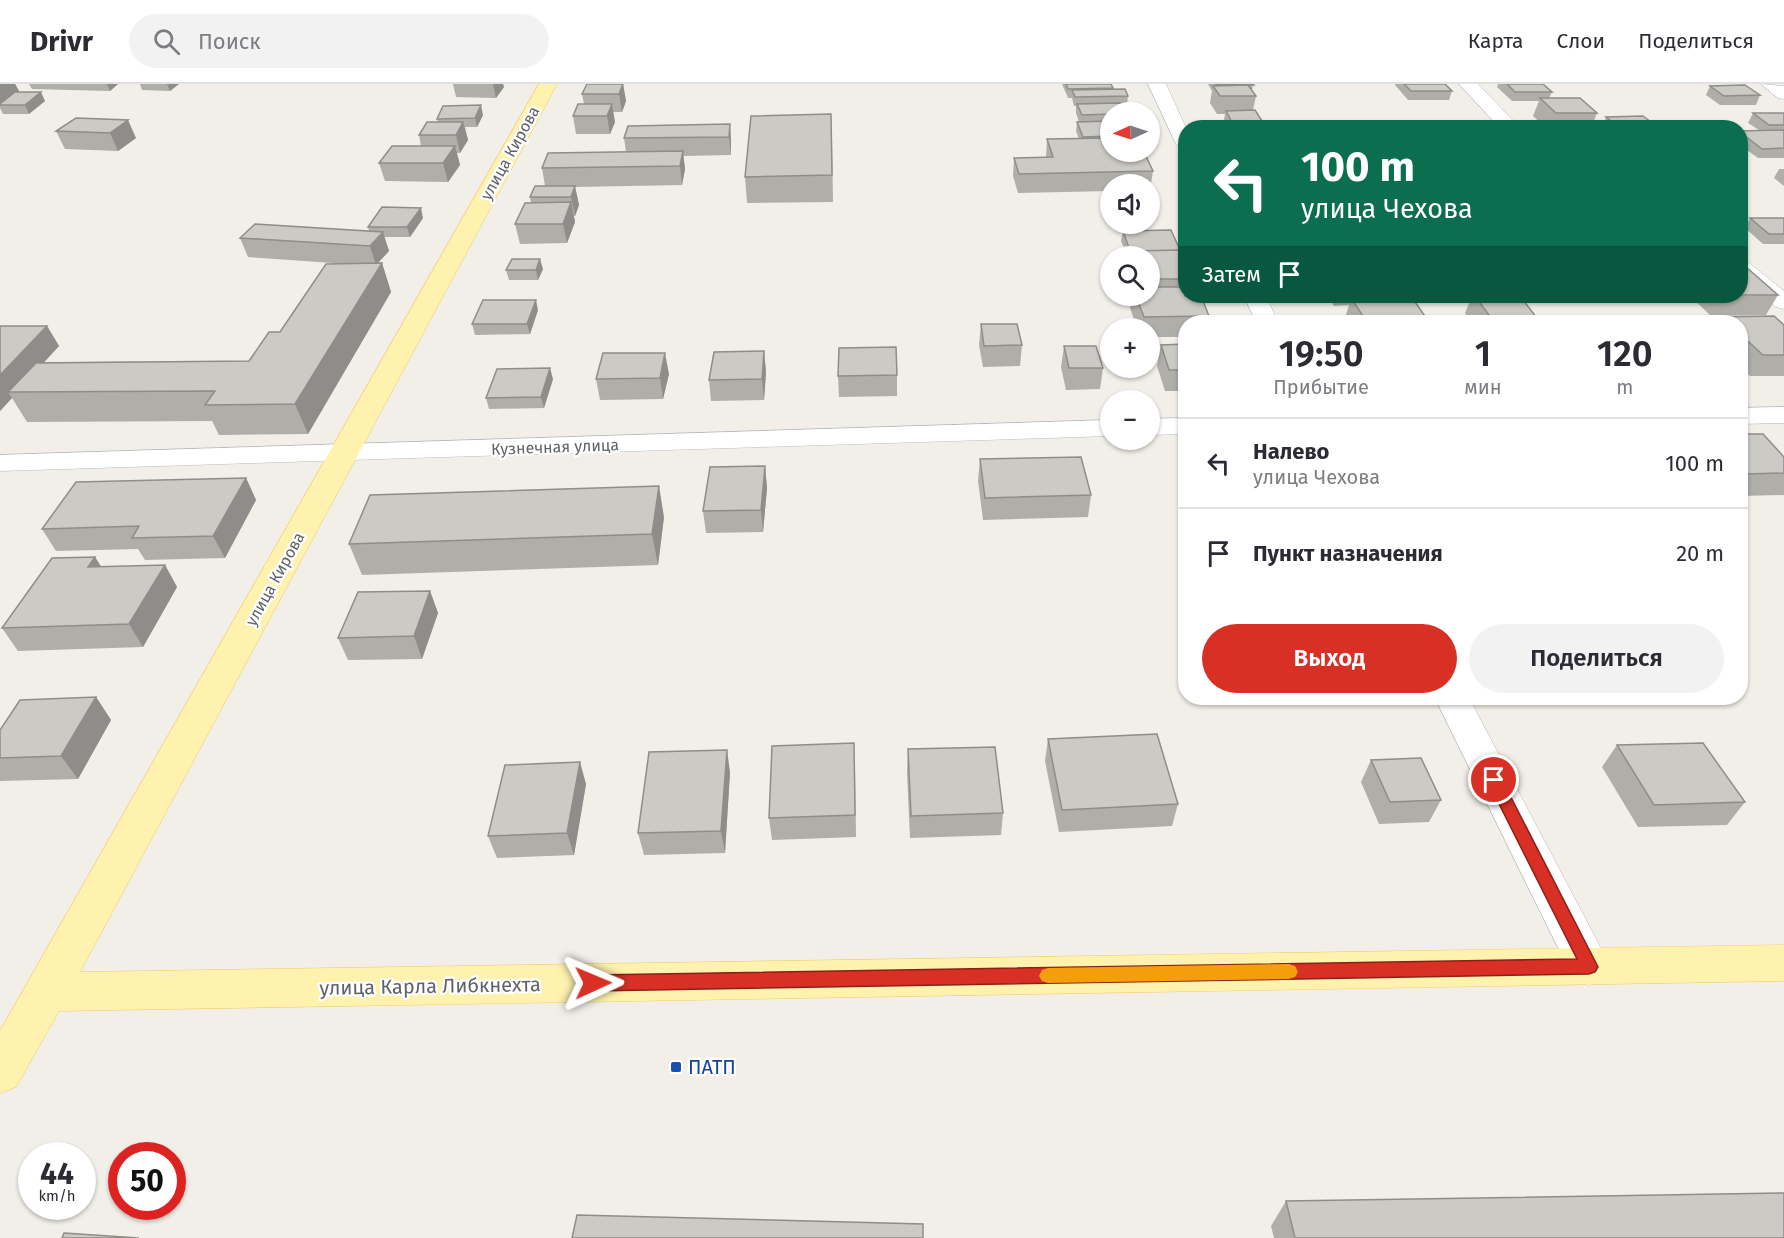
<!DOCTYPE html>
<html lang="ru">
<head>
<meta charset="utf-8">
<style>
	body { margin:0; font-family:"Fira Sans",sans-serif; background:#f2f2f3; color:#2b2b33; height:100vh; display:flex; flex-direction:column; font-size:22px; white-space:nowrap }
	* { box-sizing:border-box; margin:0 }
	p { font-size:20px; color:#7c7c81 }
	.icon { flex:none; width:33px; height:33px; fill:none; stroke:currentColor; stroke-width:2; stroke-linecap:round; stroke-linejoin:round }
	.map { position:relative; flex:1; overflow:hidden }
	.details { position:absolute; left:1178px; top:231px; width:570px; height:390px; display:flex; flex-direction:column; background:#fff; border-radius:24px; box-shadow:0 2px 4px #0004 }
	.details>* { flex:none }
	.guide { position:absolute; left:1178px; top:36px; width:570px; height:183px; border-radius:24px; box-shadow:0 2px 4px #0004; background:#0b6e4f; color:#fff; overflow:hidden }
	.needle { width:39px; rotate:267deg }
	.controls { position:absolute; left:1100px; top:18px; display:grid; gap:12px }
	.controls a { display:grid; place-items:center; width:60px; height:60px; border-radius:50%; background:#fff; box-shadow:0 2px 4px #0004; font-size:30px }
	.speed { position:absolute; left:18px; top:1058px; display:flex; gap:12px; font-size:30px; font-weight:700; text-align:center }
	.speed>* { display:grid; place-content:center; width:78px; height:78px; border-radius:50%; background:#fff; box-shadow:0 2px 4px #0004; line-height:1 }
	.speed small { font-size:15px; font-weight:400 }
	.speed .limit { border:9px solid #d22; background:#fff; color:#111 }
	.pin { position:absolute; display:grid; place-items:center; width:51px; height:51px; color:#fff; margin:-26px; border:3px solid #fff; border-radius:50%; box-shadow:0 2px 6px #0007 }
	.me { position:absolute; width:66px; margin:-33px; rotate:89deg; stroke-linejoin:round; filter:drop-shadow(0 0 4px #0008) }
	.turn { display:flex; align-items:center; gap:21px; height:126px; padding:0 24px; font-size:27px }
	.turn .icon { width:78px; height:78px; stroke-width:2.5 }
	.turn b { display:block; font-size:42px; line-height:51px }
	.then { display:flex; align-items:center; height:57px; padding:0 24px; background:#0003; gap:12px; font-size:22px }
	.eta { display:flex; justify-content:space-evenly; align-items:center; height:102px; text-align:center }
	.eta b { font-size:36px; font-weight:600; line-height:42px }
	.cta { display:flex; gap:12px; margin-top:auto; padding:12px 24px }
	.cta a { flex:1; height:69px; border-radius:36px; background:#d93025; color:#fff; font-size:24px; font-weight:600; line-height:69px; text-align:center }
	.cta a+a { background:#f2f2f3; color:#2b2b33 }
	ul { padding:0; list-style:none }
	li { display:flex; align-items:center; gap:18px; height:90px; padding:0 24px; border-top:2px solid #e1e1e2 }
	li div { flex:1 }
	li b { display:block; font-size:22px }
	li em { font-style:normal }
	header { display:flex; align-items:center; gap:36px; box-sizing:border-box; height:84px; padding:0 30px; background:#fff; border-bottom:2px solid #e1e1e2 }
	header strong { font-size:28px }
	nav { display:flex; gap:33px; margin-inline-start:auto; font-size:21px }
	.search { width:420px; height:54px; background:#f2f2f3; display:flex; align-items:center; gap:15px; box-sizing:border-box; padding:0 21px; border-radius:33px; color:#7c7c81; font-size:22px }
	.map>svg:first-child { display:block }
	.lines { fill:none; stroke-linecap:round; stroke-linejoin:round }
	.minor-casing { stroke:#b5b8bc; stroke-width:1 }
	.major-casing { stroke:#f2c960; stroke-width:1 }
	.minor { fill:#fff; fill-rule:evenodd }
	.major { fill:#fff2af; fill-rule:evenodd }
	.wall { fill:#afaea9 }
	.shaded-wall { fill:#8f8d8a }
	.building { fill:#cccac5; stroke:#8f8d8a; stroke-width:1.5 }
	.route { fill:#d93025; stroke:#8d1f18; stroke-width:1.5 }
	.slow { fill:#f59e0b }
	.transit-dot { fill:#1a4fb4; stroke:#fff; stroke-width:2 }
	.labels { text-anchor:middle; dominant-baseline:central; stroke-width:4.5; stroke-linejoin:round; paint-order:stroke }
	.street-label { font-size:16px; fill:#5f6368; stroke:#fff }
	.near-street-label { font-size:20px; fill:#5f6368; stroke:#fff }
	.near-transit-label { font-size:20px; fill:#164399; stroke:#fff; text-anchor:start }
</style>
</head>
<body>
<header>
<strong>Drivr</strong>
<div class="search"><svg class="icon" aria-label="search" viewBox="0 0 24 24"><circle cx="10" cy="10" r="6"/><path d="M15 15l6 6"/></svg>Поиск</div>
<nav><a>Карта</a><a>Слои</a><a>Поделиться</a></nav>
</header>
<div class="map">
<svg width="1784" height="1154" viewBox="0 0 1784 1154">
	<rect width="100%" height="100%" fill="#f1efe8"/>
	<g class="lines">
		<!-- minor casing -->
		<g class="minor-casing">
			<path id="minor" d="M1148,0H1166L1186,44L1185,66L1176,60Z
				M1459,0H1478L1520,44H1500Z
				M1761,0L1784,2V15L1778,14Z
				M1740,176L1748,178L1784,207V225L1776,223L1740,194Z
				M1244,212H1266L1278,238H1256Z
				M1784,323V339L1740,340V324Z
				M1185,334V350L1149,351V335Z
				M1110,336V352L0,387V371Z
				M1435,614H1469L1604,870L1610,883L1604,896L1589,901L1574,896Z"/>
		</g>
		<!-- major casing -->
		<g class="major-casing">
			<path id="major" d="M539,0H557L80,888L1784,861V897L59,927L16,1003L0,1009V947Z"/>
		</g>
		<!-- minor -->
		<use href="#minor" class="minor"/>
		<!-- major -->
		<use href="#major" class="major"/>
	</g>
	<!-- wall -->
	<path class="wall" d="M0,0H15L19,7L17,8L45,17L29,30H3L0,24Z
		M29,0H118L110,7L32,5Z
		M140,0H179L170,7L142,6Z
		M453,0H503L504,3L496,14L456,13Z
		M623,0L626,17L622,28H613L615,38L610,50H576L573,32L584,20L582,10Z
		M1062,0H1111L1113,6L1128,12L1127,21H1121L1110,28V68L1153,87L1150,106H1149L1153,114L1150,133H1149V100H1110V107L1018,109L1013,92L1014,74L1046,73L1047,55H1079L1076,47L1077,38H1079L1076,29V22H1074L1072,14H1068Z
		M1208,0H1253L1252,7L1256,12L1253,26L1262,37V40L1292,44H1228L1224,36L1225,30H1217L1210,19L1212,7Z
		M1395,0H1445L1452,7L1449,16H1408L1395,1Z
		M1498,0H1543L1552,8L1549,14L1597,29L1591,44H1546L1533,32L1539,17H1512L1497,3Z
		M1710,2L1760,11L1756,21H1720L1706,11Z
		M1753,29H1784V74H1758L1740,61V47L1759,46L1748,39Z
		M483,31L477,43H465L468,56L460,69H457L460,81L448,98L385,97L379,79L421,62L419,51L438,38L437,35Z
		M1606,33L1659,44H1604L1603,42Z
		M76,34L136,54L118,67L65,65L56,47Z
		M1443,38L1485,44H1441Z
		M730,40L731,58V71L683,72L685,85L682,101L575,103L579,121L575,132H574L575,138L567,159L520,160L515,140L531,119L530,113L545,102L542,84L626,68L624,54Z
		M832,56L833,118L747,119L745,93Z
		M1779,85H1784V102L1774,94Z
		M423,134L410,153H384L389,167L378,179H382L391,208L308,350L219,351L212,337L27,338L12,314L0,327V242H47L59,262L44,278L249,277L280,248L347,180L248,173L240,154L369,147L368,143Z
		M1750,134H1784V160H1763L1745,144Z
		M1123,147L1180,166H1185V212L1209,232L1208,238H1185V253H1149V244H1137L1130,224L1132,214L1131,212H1149V172H1124L1125,167L1121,157Z
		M543,185L538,196H509L506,186Z
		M1778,211L1766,231L1711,232L1690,212Z
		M1328,212H1390L1389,213L1429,238H1348L1345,234L1349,221L1334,222Z
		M1472,212H1520L1540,238H1472L1465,229Z
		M538,226L530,250L475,251L472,240Z
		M1722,233L1784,241V292H1750L1740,282V238H1719Z
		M981,240L1022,261L1020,282L983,283L979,261Z
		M1185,260V307H1165L1157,282L1161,261Z
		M1064,262L1103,284L1100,305L1066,306L1061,283Z
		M764,267L766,288L764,316L711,317L709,296Z
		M669,290L663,315L600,316L596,295Z
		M897,291V312L839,313L838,292Z
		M553,295L544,324L489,325L486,314Z
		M1740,350L1784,373V411L1740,412Z
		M980,375L1091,411L1088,433L983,436L978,397Z
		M765,382L767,404L763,448L706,449L703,427Z
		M246,394L256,416L225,474L145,476L138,465L56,467L42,445Z
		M664,433L658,481L362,491L349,460Z
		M95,473L101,483L165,481L177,503L143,563L18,567L2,544Z
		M430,507L438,529L422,575L348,576L338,554Z
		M96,613L111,636L78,695L0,697V646Z
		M1296,614H1363L1362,615L1297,617Z
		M1048,655L1178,720L1172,742L1059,748L1045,677Z
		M1617,661L1745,718L1727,741L1638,743L1602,683Z
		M908,665L1003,729L1001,751L910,754L907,688Z
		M1371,676L1441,716L1429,738L1379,740L1361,698Z
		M855,681L856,753L772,756L769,734Z
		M730,688L725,769L644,771L638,749Z
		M586,700L574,771L497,774L488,752Z
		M1286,1117L1784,1154H1274L1271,1142Z"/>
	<!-- shaded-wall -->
	<path class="shaded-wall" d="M0,0H15L19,7L0,21Z
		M107,0H118L110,7Z
		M167,0H179L170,7Z
		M493,0H503L504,3L496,14Z
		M623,0L626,17L622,28L619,10Z
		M41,8L45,17L29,30L25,21Z
		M612,20L615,38L610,50L607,32Z
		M481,21L483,31L477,43L475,34Z
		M128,36L136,54L118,67L110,49Z
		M463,38L468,56L460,69L456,51Z
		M730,40L731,58V71L729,53Z
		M455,62L460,81L448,98L443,79Z
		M683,67L685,85L682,101L680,82Z
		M575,102L579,121L575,132L571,113Z
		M571,118L575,138L567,159L563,140Z
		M421,124L423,134L410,153L407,143Z
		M383,148L389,167L376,181L370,162Z
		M540,175L543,185L538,196L536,186Z
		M382,179L391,208L308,350L295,320Z
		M536,216L538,226L530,250L527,240Z
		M47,242L59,262L17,308H8L12,314L0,327V291Z
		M764,267L766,288L764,316L762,295Z
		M665,269L669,290L663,315L660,294Z
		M550,284L553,295L544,324L541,313Z
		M765,382L767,404L763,448L761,426Z
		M246,394L256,416L225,474L213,452Z
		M659,402L664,433L658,481L652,450Z
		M95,473L109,495L88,483Z
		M165,481L177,503L143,563L129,540Z
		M430,507L438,529L422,575L414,552Z
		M96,613L111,636L78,695L61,672Z
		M727,666L730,688L725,769L721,747Z
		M580,678L586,700L574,771L567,749Z"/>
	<!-- building -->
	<path class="building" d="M587,0H623L619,10H582Z
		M1066,0H1111L1113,4L1068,5Z
		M1215,0H1253L1254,1H1216Z
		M1404,0H1445L1452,7H1411Z
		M1507,0H1543L1552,8H1515Z
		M1248,1L1256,12H1220L1213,2Z
		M1745,1L1760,11L1724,12L1710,2Z
		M1125,5L1128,12L1075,13L1072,6Z
		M15,8H41L25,21H0V20Z
		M1540,14H1580L1597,29H1556Z
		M1120,19L1125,28H1110V30L1082,31L1077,20Z
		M578,20H612L607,32H573Z
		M481,21L475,34L437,35L443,22Z
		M1255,26L1262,37L1232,38L1226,27Z
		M1753,29H1784V41H1769Z
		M831,30L832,91L745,93L751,32Z
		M1643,32L1659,44H1620L1606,33Z
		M76,34L128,36L110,49L56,47Z
		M1110,37V52L1083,53L1077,38Z
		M1479,37L1485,44H1448L1443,38Z
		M427,38H463L456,51H419Z
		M1289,39L1292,44H1252L1250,40Z
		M730,40L729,53L624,54L628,42Z
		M1784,46V64L1762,65L1740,48V47Z
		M1110,54V68H1144L1153,87L1019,90L1014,74L1053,73L1047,55Z
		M392,62H455L443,79H379Z
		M683,67L680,82L542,84L548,69Z
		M1146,98L1147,100H1112V99Z
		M535,102H575L571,113H530Z
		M1149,105L1153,114H1149Z
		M571,118L563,140H515L525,119Z
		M382,123L421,124L407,143H368Z
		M1750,134H1784V150H1769Z
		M255,140L383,148L370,162L240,154Z
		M1171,146L1180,166L1130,167L1123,147Z
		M1185,166V195H1149V172H1127L1125,167Z
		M512,175H540L536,186H506Z
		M382,179L295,320L205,321L215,307L8,308L36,279L249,277L269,248H280L326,180Z
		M1740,183H1746L1778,211H1740Z
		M1149,203H1185V212H1201L1209,232L1144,233L1136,212H1149Z
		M1411,212L1429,238H1367L1351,214Z
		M1475,212H1520L1540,238H1494Z
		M483,216H536L527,240H472Z
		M1774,232L1784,241V271H1763L1740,250V238H1728L1722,233Z
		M981,240H1017L1022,261L984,262Z
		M0,242H47L0,291Z
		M1185,260V286H1169L1161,261Z
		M1064,262H1096L1103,284H1069Z
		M896,263L897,291L838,292L839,264Z
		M764,267L762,295L709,296L714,268Z
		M603,269H665L660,294L596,295Z
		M550,284L541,313L486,314L497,285Z
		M1740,350H1763L1784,373V389L1745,390L1740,384Z
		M1081,373L1091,411L985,414L980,375Z
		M765,382L761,426L703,427L710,383Z
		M246,394L213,452L132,454L139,442L42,445L76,398Z
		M659,402L652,450L349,460L370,411Z
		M95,473L88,483L165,481L129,540L2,544L52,474Z
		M430,507L414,552L338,554L358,508Z
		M96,613L61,672L0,674V646L20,616Z
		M1157,650L1178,720L1062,726L1048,655Z
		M854,659L855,731L769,734L772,662Z
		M1703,659L1745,718L1654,721L1617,661Z
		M995,663L1003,729L911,732L908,665Z
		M727,666L721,747L638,749L649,668Z
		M1421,674L1441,716L1390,718L1371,676Z
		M580,678L567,749L488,752L505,681Z
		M1784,1109V1154H1295L1286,1117Z
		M577,1131L923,1140V1154H572Z
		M64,1149L139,1154H62Z"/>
	<!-- route -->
	<path class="route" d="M1494,690L1500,692L1595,877L1598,883L1595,888L1589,890L593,907L587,905L584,899L587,894L593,891L1577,875L1487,696Z"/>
	<!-- slow -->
	<path class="slow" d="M1289,880L1295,882L1298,888L1295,893L1289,895L1048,899L1042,897L1039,892L1042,886L1048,884Z"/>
	<!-- markers -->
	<rect class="transit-dot" x="670" y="977" width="12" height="12" rx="3"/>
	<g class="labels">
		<!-- street labels -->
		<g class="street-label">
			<text transform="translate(510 69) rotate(-61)">улица Кирова</text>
			<text transform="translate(555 363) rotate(-2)">Кузнечная улица</text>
			<text transform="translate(275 495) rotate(-61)">улица Кирова</text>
		</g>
		<!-- near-street labels -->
		<g class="near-street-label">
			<text transform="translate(430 902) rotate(-1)">улица Карла Либкнехта</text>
		</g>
		<!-- near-transit labels -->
		<g class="near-transit-label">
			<text x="688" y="983">ПАТП</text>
		</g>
	</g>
</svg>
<div class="controls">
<a><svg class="needle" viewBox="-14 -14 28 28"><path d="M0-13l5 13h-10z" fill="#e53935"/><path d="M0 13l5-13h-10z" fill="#7c7c81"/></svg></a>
<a><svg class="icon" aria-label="sound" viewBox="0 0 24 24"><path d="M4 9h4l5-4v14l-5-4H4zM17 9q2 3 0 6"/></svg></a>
<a><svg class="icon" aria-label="search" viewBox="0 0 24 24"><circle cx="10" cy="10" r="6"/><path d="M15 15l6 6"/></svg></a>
<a>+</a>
<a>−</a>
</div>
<div class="speed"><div>44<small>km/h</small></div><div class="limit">50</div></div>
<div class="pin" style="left:1494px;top:696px;background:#d93025"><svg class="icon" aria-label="arrive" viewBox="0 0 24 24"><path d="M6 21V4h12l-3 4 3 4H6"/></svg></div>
<svg class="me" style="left:593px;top:899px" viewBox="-20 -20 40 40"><path d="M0-17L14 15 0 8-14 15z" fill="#d93025" stroke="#fff" stroke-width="4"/></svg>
<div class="guide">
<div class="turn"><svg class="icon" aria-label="left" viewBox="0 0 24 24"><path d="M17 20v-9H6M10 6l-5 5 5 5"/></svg><div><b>100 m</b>улица Чехова</div></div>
<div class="then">Затем<svg class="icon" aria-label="arrive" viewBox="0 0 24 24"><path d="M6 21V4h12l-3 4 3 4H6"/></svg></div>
</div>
<section class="details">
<div class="eta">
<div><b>19:50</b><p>Прибытие</p></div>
<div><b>1</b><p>мин</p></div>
<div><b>120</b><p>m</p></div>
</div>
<ul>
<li><svg class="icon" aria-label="left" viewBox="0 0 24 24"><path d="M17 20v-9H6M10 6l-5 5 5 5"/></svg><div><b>Налево</b><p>улица Чехова</p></div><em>100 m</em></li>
<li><svg class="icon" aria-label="arrive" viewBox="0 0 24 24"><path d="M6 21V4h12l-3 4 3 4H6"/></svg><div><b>Пункт назначения</b></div><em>20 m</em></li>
</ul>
<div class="cta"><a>Выход</a><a>Поделиться</a></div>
</section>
</div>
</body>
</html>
